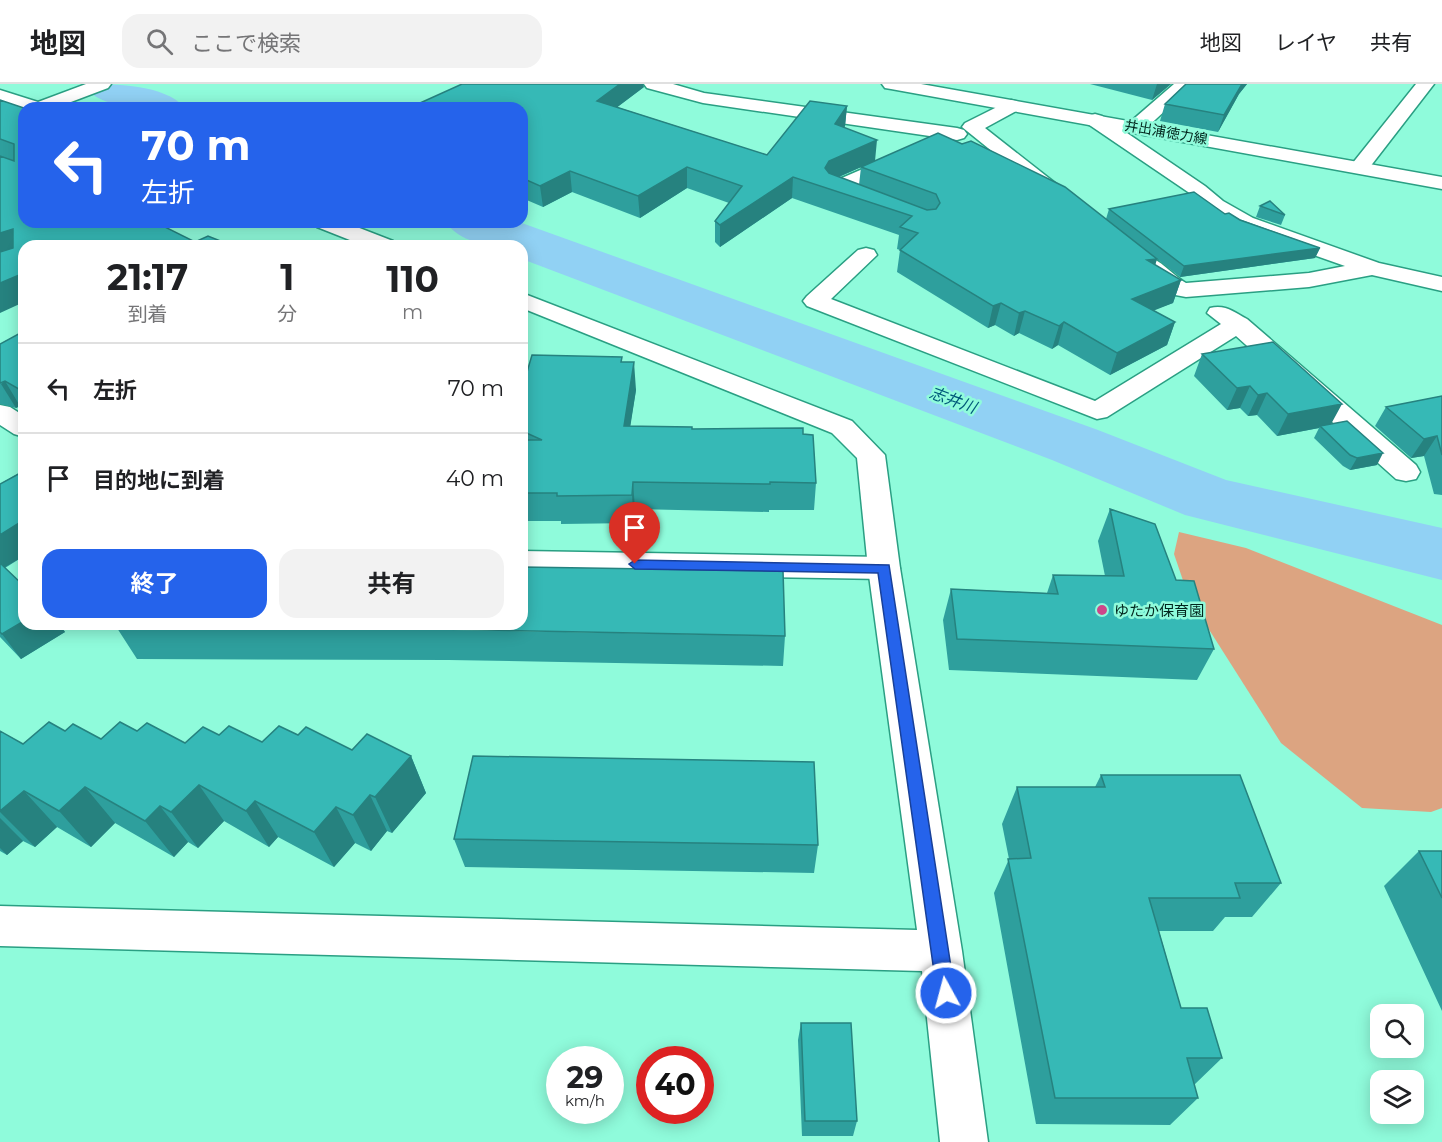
<!DOCTYPE html>
<html lang="ja">
<head>
<meta charset="utf-8">
<style>
	body { margin:0; font-family:Montserrat,"Noto Sans JP",sans-serif; background:#f2f2f2; color:#202124; height:100vh; display:flex; flex-direction:column; font-size:22px; white-space:nowrap }
	* { box-sizing:border-box; margin:0 }
	p { font-size:20px; color:#757577 }
	.icon { flex:none; width:33px; height:33px; fill:none; stroke:currentColor; stroke-width:2; stroke-linecap:round; stroke-linejoin:round }
	.map { position:relative; flex:1; overflow:hidden }
	.details { position:absolute; left:18px; top:156px; width:510px; height:390px; display:flex; flex-direction:column; background:#fff; border-radius:18px; box-shadow:0 3px 15px #0003 }
	.details>* { flex:none }
	.top-card { position:absolute; left:18px; top:18px; width:510px; height:126px; border-radius:18px; box-shadow:0 3px 15px #0003; background:#2563eb; color:#fff; overflow:hidden }
	.controls { position:absolute; left:1370px; top:920px; display:grid; gap:12px }
	.controls a { display:grid; place-items:center; width:54px; height:54px; border-radius:12px; background:#fff; box-shadow:0 3px 15px #0003; font-size:30px }
	.speed { position:absolute; left:546px; top:962px; display:flex; gap:12px; font-size:30px; font-weight:700; text-align:center }
	.speed>* { display:grid; place-content:center; width:78px; height:78px; border-radius:50%; background:#fff; box-shadow:0 3px 15px #0003; line-height:1 }
	.speed small { font-size:15px; font-weight:400 }
	.speed .limit { border:9px solid #d22; background:#fff; color:#111 }
	.pin { position:absolute; display:grid; place-items:center; width:51px; height:51px; color:#fff; margin:-62px -26px; border-radius:50% 50% 50% 0; rotate:-45deg; box-shadow:0 0 6px #0007 }
	.pin .icon { rotate:45deg }
	.me { position:absolute; width:66px; margin:-33px; rotate:353deg; stroke-linejoin:round; filter:drop-shadow(0 0 4px #0008) }
	.turn { display:flex; align-items:center; gap:21px; height:126px; padding:0 24px; font-size:27px }
	.turn .icon { width:78px; height:78px; stroke-width:2.5 }
	.turn b { display:block; font-size:42px; line-height:51px }
	.eta { display:flex; justify-content:space-evenly; align-items:center; height:102px; text-align:center }
	.eta b { font-size:36px; font-weight:700; line-height:42px }
	.primary-button { display:flex; gap:12px; margin-top:auto; padding:12px 24px }
	.primary-button a { flex:1; height:69px; border-radius:18px; background:#2563eb; color:#fff; font-size:24px; font-weight:700; line-height:69px; text-align:center }
	.primary-button a+a { background:#f2f2f2; color:#202124 }
	ul { padding:0; list-style:none }
	li { display:flex; align-items:center; gap:18px; height:90px; padding:0 24px; border-top:2px solid #e0e0e0 }
	li div { flex:1 }
	li b { display:block; font-size:22px }
	li em { font-style:normal }
	header { display:flex; align-items:center; gap:36px; box-sizing:border-box; height:84px; padding:0 30px; background:#fff; border-bottom:2px solid #e0e0e0 }
	header strong { font-size:28px }
	nav { display:flex; gap:33px; margin-inline-start:auto; font-size:21px }
	.search { width:420px; height:54px; background:#f2f2f2; display:flex; align-items:center; gap:15px; box-sizing:border-box; padding:0 21px; border-radius:18px; color:#757577; font-size:22px }
	.map>svg:first-child { display:block }
	.forest { fill:#dca481 }
	.lines { fill:none; stroke-linecap:round; stroke-linejoin:round }
	.river { fill:#91d1f4; fill-rule:evenodd }
	.minor-casing { stroke:#2a9f83; stroke-width:3 }
	.tertiary-casing { stroke:#2a9f83; stroke-width:3 }
	.secondary-casing { stroke:#2a9f83; stroke-width:3 }
	.minor { fill:#fff; fill-rule:evenodd }
	.tertiary { fill:#fff; fill-rule:evenodd }
	.secondary { fill:#fff; fill-rule:evenodd }
	.wall { fill:#2e9f9d; fill-rule:evenodd }
	.shaded-wall { fill:#26827f }
	.building { fill:#36b9b6; stroke:#26827f; stroke-width:1.5 }
	.route { fill:#2563eb; stroke:#184099; stroke-width:1.5 }
	.poi-dot { fill:#cc478a; stroke:#8ffbdb; stroke-width:2 }
	.labels { text-anchor:middle; dominant-baseline:central; stroke-width:5; stroke-linejoin:round; paint-order:stroke }
	.far-street-label { font-size:14px; fill:#02261d; stroke:#8ffbdb }
	.poi-label { font-size:15px; fill:#02261d; stroke:#8ffbdb; text-anchor:start }
	.water-label { font-size:16px; font-style:italic; fill:#00587a; stroke:#8ffbdb }
</style>
</head>
<body>
<header>
<strong>地図</strong>
<div class="search"><svg class="icon" aria-label="search" viewBox="0 0 24 24"><circle cx="10" cy="10" r="6"/><path d="M15 15l6 6"/></svg>ここで検索</div>
<nav><a>地図</a><a>レイヤ</a><a>共有</a></nav>
</header>
<div class="map">
<svg width="1442" height="1058" viewBox="0 0 1442 1058">
	<rect width="100%" height="100%" fill="#8ffbdb"/>
	<!-- forest -->
	<path class="forest" d="M1179,448L1246,464L1442,541V724L1431,728L1362,724L1281,659L1189,514L1174,470Z"/>
	<g class="lines">
		<!-- river -->
		<path class="river" d="M82,0C114,0 165,0 185,24C154,24 103,29 82,0Z
			M446,138H519L1098,346L1226,396L1442,444V496L1185,431L1052,376L522,175V162C495,162 462,162 446,138Z"/>
		<!-- minor casing -->
		<g class="minor-casing">
			<path id="minor" d="M644,0H673L704,9L957,44L964,46L967,50L964,54L957,56L703,19L647,4Z
				M1174,0H1194L1143,47H1129L1126,43L1129,39Z
				M1416,0H1434L1366,88H1352L1349,84L1352,80Z
				M1011,16L1018,18L1020,22L1018,26L985,44L1064,106L1067,110L1064,114L1057,116L1050,114L962,43L965,39Z
				M1095,30L1102,32L1205,102L1223,117L1253,134L1379,179L1442,193V207L1372,191L1309,203L1186,213L1170,210L1134,182L1131,177L1134,172C1155,167 1169,189 1186,199L1309,189L1345,182L1237,144L1207,127L1191,110L1088,40L1086,36L1088,32Z
				M902,68L909,70L912,74L909,78L853,104L868,110L872,114L868,118C856,121 832,114 825,104L828,100Z
				M866,164L874,166L877,171L831,215L1095,317L1221,240L1207,229L1210,224C1225,220 1234,228 1247,235L1416,381L1420,388L1416,395L1406,397L1396,395L1236,252L1107,333L1097,335L807,222L803,217L807,212L858,166Z
				M0,321L10,323L24,332V353L14,350L0,341Z
				M522,467L884,473L895,476L900,484L895,492L884,495L522,489Z"/>
		</g>
		<!-- tertiary casing -->
		<g class="tertiary-casing">
			<path id="tertiary" d="M86,0H111L108,4L55,24L24,25L0,17V6L38,18Z
				M314,138H344L393,157L396,162H365L317,143Z
				M522,209L852,337L885,371L900,484L962,867L988,1058H940L922,887L0,862V822L917,846L868,484L857,374L832,349L522,224Z"/>
		</g>
		<!-- secondary casing -->
		<g class="secondary-casing">
			<path id="secondary" d="M882,0H921L1442,93V105L891,5L885,4Z"/>
		</g>
		<!-- minor -->
		<use href="#minor" class="minor"/>
		<!-- tertiary -->
		<use href="#tertiary" class="tertiary"/>
		<!-- secondary -->
		<use href="#secondary" class="secondary"/>
	</g>
	<!-- wall -->
	<path class="wall" d="M1090,0H1171L1152,16Z
		M1186,0H1247L1239,10L1218,48L1160,37L1165,20Z
		M644,3L617,23L767,71L847,22L845,42L844,44L875,77L1106,135L1109,125L1225,130L1320,164L1315,174L1180,193L1157,175L1155,181L1181,196L1173,219L1153,226L1175,238L1167,261L1110,291L1058,261L1052,265L1019,249L1014,252L995,241L988,244L897,188L900,166L897,165L899,151L792,114L720,163L715,158V137L729,119L687,104L640,134L572,108L543,123L522,114V24ZM861,83L859,101L839,93Z
		M0,16L24,24V138L195,158L233,162H24L0,229Z
		M1260,122L1285,131L1281,141L1256,133Z
		M24,247V324L20,322L16,324L0,320V260Z
		M1202,270L1330,340L1377,381L1350,386L1343,382L1314,354L1319,344L1277,352L1257,331L1248,332L1240,324L1227,326L1194,292Z
		M622,273V278L636,306L630,342L803,350L816,399L814,426H769V428L635,425L634,439L561,440V437H522V305Z
		M1442,312V411L1434,410L1424,372L1411,374L1375,342L1386,323Z
		M24,386V472L5,484L24,540H59L65,548L21,575L0,553V400Z
		M1110,425L1176,496L1214,565L1197,596L949,586L943,536L951,505L1047,509L1053,491L1105,492L1098,457Z
		M119,540L785,552L783,582L449,576L137,575L117,544Z
		M0,647L23,660L65,647L101,655L137,647L185,659L219,651L262,658L298,651L352,666L411,672L426,709L392,749L387,747L371,767L355,759L334,783L278,753L269,763L224,737L198,764L188,758L174,773L115,739L91,763L57,743L35,763L23,757L7,771L0,767Z
		M1101,691L1281,799L1252,833H1225L1213,847H1159L1181,924L1222,974L1194,1001L1198,1014L1170,1041L1036,1040L994,809L1009,775L1002,740L1017,703H1095Z
		M454,755L818,761L814,789L465,783Z
		M1419,767H1442V927L1384,802Z
		M801,939L857,1037L853,1052H802L798,956Z"/>
	<!-- shaded-wall -->
	<path class="shaded-wall" d="M620,0H643L644,3L599,37L597,17Z
		M1157,0H1171L1152,16Z
		M1240,0H1247L1239,10L1218,48L1224,31Z
		M847,22L845,42L833,60L835,40Z
		M877,56L875,77L827,98L825,84L829,77Z
		M687,83V104L640,134L638,112Z
		M570,87L572,108L543,123L540,102Z
		M793,93L792,114L720,163V141Z
		M33,138H76L45,161L33,141Z
		M13,145L24,166L0,177V149Z
		M96,158L98,162H86Z
		M1320,164L1315,174L1180,193L1184,182Z
		M1157,175L1150,197L1147,176Z
		M24,189V218L0,229V199Z
		M1181,196L1173,219L1125,238L1132,215Z
		M1001,219L995,241L988,244L993,222Z
		M1025,227L1019,249L1014,252L1019,229Z
		M1064,238L1058,261L1052,265L1059,242Z
		M1175,238L1167,261L1110,291L1117,269Z
		M634,278L636,306L626,370L624,342Z
		M5,297L20,322L16,324L1,300Z
		M1250,302L1240,324L1227,326L1237,304Z
		M1267,309L1257,331L1248,332L1258,311Z
		M1342,320L1330,342H1320L1319,344L1277,352L1288,330Z
		M1437,352L1424,372L1411,374L1424,355Z
		M1383,369L1377,381L1350,386L1357,374Z
		M633,398L635,425L634,439L632,411Z
		M24,436V472L0,486V451Z
		M24,537V540H59L65,548L21,575L2,550Z
		M411,672L426,709L392,749L375,713Z
		M199,701L224,737L198,764L171,728Z
		M85,703L115,739L91,763L59,727Z
		M24,707L57,743L35,763L0,728V727Z
		M370,711L387,747L371,767L353,731Z
		M255,717L278,753L269,763L246,727Z
		M160,722L188,758L174,773L145,737Z
		M336,723L355,759L334,783L314,748Z
		M0,734L23,757L7,771L0,764Z"/>
	<!-- building -->
	<path class="building" d="M462,0H620L597,17L767,71L810,17L847,22L835,40L877,56L829,77L825,84L829,89L927,126L936,125L940,119L936,110L861,83L938,49L962,60L971,57L1065,103L1157,175L1147,176L1181,196L1132,215L1175,238L1117,269L1064,238L1059,242L1025,227L1019,229L1001,219L993,222L900,166L918,149L900,143L912,132L793,93L720,141L715,137L742,102L687,83L638,112L570,87L540,102L522,94V24H409Z
		M1186,0H1242L1224,31L1165,20Z
		M0,16L24,24V138H33V141H65L69,138H155L195,158L208,152L233,162H98L96,158L86,162H24V189L0,199V168L13,164V145L0,149V72L14,77V60L0,55Z
		M1194,108L1225,130L1229,129L1240,136L1320,164L1184,182L1109,125Z
		M1270,117L1285,131L1260,122Z
		M24,247V308L5,297L0,299V260Z
		M1273,258L1342,320L1288,330L1267,309L1258,311L1250,302L1237,304L1202,270Z
		M532,271L622,273L621,278H634L624,342L692,343V345L803,344V350L813,351L816,399L770,398V400L633,398L632,411L557,412V409H522V356H542L522,347V305Z
		M1442,312V371L1437,352L1424,355L1386,323Z
		M1347,337L1383,369L1357,374L1350,371L1320,342Z
		M24,387V436L0,451V400Z
		M1110,425L1155,440L1176,496L1194,497L1214,565L957,555L951,505L1058,510L1053,491L1124,492Z
		M0,479L24,502V537L2,550L0,548Z
		M522,483L783,487L785,552L440,545L117,544L119,540H522Z
		M49,638L65,647L73,640L101,655L120,638L137,647L147,639L185,659L203,643L219,651L229,642L262,658L279,642L298,651L306,643L352,666L367,650L411,672L375,713L370,711L353,731L336,723L314,748L255,717L246,727L199,701L171,728L160,722L145,737L85,703L59,727L24,707L0,727V647L23,660Z
		M473,672L814,678L818,761L454,755Z
		M1101,691H1240L1281,799H1235L1240,814H1149L1181,924H1207L1222,974H1187L1198,1014H1055L1008,775L1031,774L1017,703H1105Z
		M1419,767H1442V814Z
		M801,939H851L857,1037H805Z"/>
	<!-- route -->
	<path class="route" d="M635,476L889,481L955,909L952,916L946,918L940,916L937,909L878,489L635,485L629,480Z"/>
	<!-- markers -->
	<circle class="poi-dot" cx="1102" cy="526" r="6"/>
	<g class="labels">
		<!-- far-street labels -->
		<g class="far-street-label">
			<text transform="translate(1166 48) rotate(10)">井出浦徳力線</text>
		</g>
		<!-- poi labels -->
		<g class="poi-label">
			<text x="1114" y="526">ゆたか保育園</text>
		</g>
		<!-- water labels -->
		<g class="water-label">
			<text transform="translate(953 316) rotate(20)">志井川</text>
		</g>
	</g>
</svg>
<div class="controls">
<a><svg class="icon" aria-label="search" viewBox="0 0 24 24"><circle cx="10" cy="10" r="6"/><path d="M15 15l6 6"/></svg></a>
<a><svg class="icon" aria-label="layers" viewBox="0 0 24 24"><path d="M12 4l9 5-9 5-9-5zM3 14l9 5 9-5"/></svg></a>
</div>
<div class="speed"><div>29<small>km/h</small></div><div class="limit">40</div></div>
<div class="pin" style="left:635px;top:480px;background:#d93025"><svg class="icon" aria-label="arrive" viewBox="0 0 24 24"><path d="M6 21V4h12l-3 4 3 4H6"/></svg></div>
<svg class="me" style="left:946px;top:909px" viewBox="-20 -20 40 40"><circle r="17" fill="#2563eb" stroke="#fff" stroke-width="3"/><path d="M0-11L8 9 0 5-8 9z" fill="#fff"/></svg>
<div class="top-card">
<div class="turn"><svg class="icon" aria-label="left" viewBox="0 0 24 24"><path d="M17 20v-9H6M10 6l-5 5 5 5"/></svg><div><b>70 m</b>左折</div></div>
</div>
<section class="details">
<div class="eta">
<div><b>21:17</b><p>到着</p></div>
<div><b>1</b><p>分</p></div>
<div><b>110</b><p>m</p></div>
</div>
<ul>
<li><svg class="icon" aria-label="left" viewBox="0 0 24 24"><path d="M17 20v-9H6M10 6l-5 5 5 5"/></svg><div><b>左折</b></div><em>70 m</em></li>
<li><svg class="icon" aria-label="arrive" viewBox="0 0 24 24"><path d="M6 21V4h12l-3 4 3 4H6"/></svg><div><b>目的地に到着</b></div><em>40 m</em></li>
</ul>
<div class="primary-button"><a>終了</a><a>共有</a></div>
</section>
</div>
</body>
</html>
